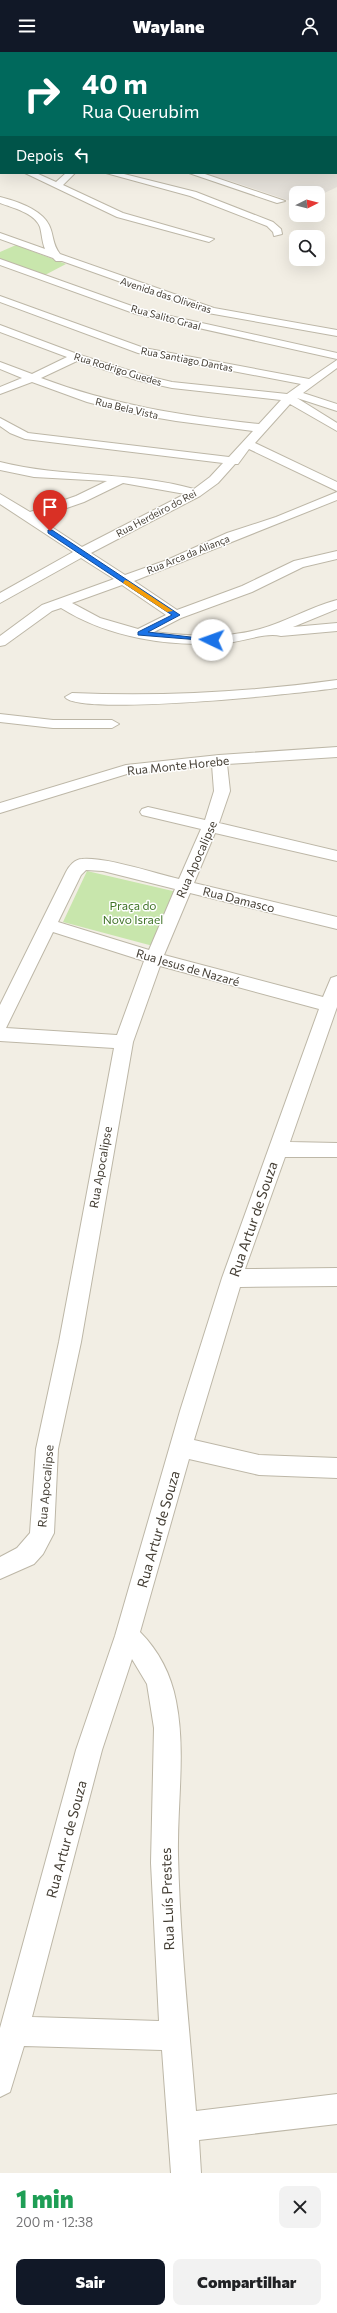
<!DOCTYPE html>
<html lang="pt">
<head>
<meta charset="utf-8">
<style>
	body { margin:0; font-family:Commissioner,sans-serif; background:#f2f2f2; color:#202124; height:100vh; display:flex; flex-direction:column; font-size:15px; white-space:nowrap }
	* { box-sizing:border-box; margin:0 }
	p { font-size:13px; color:#757577 }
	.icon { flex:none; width:22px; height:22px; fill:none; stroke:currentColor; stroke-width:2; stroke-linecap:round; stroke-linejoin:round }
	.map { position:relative; height:2121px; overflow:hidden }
	.sheet { display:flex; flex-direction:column; background:#fff; flex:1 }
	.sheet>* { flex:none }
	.top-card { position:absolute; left:0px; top:0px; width:337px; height:122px; box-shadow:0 4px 16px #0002; background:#00695c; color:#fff; overflow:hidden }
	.needle { width:26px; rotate:84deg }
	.controls { position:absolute; left:289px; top:134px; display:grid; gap:8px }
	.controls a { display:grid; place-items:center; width:36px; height:36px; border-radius:8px; background:#fff; box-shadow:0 4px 16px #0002; font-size:20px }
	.pin { position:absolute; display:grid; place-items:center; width:34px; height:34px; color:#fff; margin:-41px -17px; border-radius:50% 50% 50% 0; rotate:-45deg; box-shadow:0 0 4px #0007 }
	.pin .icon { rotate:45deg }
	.me { position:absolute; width:44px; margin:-22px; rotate:273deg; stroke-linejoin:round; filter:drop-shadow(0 0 3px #0008) }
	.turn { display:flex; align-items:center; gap:14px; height:84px; padding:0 16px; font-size:18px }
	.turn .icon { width:52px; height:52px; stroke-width:2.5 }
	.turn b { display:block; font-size:28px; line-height:34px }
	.then { display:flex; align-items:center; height:38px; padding:0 16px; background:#0003; gap:8px; font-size:15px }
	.round { display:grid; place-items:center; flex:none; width:42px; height:42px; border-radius:8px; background:#f2f2f2 }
	.overview { display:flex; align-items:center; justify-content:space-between; height:68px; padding:0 16px }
	h1 { font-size:24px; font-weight:800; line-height:30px; color:#1e9e55 }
	.cta { display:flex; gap:8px; margin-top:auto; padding:8px 16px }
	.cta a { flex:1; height:46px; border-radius:8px; background:#111827; color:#fff; font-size:16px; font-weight:800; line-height:46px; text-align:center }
	.cta a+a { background:#f2f2f2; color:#202124 }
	header { display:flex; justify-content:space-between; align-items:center; height:52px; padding:0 16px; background:#111827; color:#fff; font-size:18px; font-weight:800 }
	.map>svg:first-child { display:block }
	.industrial { fill:#e4e0d9 }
	.green { fill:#c8e6ac }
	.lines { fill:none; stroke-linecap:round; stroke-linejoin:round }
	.street-casing { stroke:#bdb7a7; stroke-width:2 }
	.highway-casing { stroke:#dba934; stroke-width:2 }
	.street { fill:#fff; fill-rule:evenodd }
	.highway { fill:#fcd464; fill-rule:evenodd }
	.route { fill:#1a73e8; stroke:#114b97 }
	.slow { fill:#f59e0b }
	.labels { text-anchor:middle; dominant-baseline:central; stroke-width:3; stroke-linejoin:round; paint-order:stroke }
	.far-street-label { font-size:10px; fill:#443e34; stroke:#fff }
	.street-label { font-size:12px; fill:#443e34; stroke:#fff }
	.park-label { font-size:12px; fill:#407428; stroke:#fff }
	.near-street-label { font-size:14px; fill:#443e34; stroke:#fff }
</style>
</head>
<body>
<header><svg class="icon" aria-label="menu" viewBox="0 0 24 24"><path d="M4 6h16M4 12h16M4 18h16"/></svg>Waylane<svg class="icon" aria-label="person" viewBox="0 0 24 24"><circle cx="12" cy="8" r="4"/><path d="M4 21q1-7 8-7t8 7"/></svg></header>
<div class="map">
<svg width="337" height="2121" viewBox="0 0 337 2121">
	<rect width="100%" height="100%" fill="#f2eee4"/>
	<!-- industrial -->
	<path class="industrial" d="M212,0H337V135L318,144V141H296V151L231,129L198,121H336V1Z"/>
	<!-- green -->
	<path class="green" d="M16,193L66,212L45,223L0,207V200Z
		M87,819L177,840L153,894L63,870Z"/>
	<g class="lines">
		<!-- street casing -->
		<g class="street-casing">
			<path id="street" d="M0,74H1V78H0Z
				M0,100H1V106H0Z
				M25,121H36L56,130L66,121H75L63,133L123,161L214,187L209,190L117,165Z
				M106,121H120L196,140L273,170L281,177L282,182L274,184L273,180L267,174L190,144Z
				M189,121H202L285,149L277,151Z
				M0,145C16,149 41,157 49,173C54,183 52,192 60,202L214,256L337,278V284L208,261L62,209H56L53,206L0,187V181L45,197C42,190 42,182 40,175C35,161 13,156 0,151Z
				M0,207L143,258L337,301V307L136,262L0,213Z
				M0,244L144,296L309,327L337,308V316L303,341L337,352V359L297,346L337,371V379L290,352L255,391L337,430V439L249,397L238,412H235L218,431L200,444L91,501L125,523L167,508L227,481L276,465L337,440V448L134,529L177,558L242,534L294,509L337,499V507L303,515L252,540L181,566L154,580C188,584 226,587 260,577C286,570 310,555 337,548V557L293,575L337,571V579L281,584C265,580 243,590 225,591C169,595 109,586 61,556L52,559L5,593L0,594V584L42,553L114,527L81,506L0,551V541L73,500L0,452V442L30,460L76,444L107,429L34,425L0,418V410C63,426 130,419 194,437L210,425L223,411L25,387L10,381L0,374V366L28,381L229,405L253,379L176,369L129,361L87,350L32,330L0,342V335L22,326L0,317V310L32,322L67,305L0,280V273L80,303L147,324L172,330L287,342L301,332L138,301L0,250ZM77,309L140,329L172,336L281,348L259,372C184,364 112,353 41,326ZM123,431L185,442L82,495L38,466L84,450ZM122,533L166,563L138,577L100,566L72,551Z
				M337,628V636C304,641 78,665 65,645L72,641C161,645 249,640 337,628Z
				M0,662L53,668H112L119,672L112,676H53L0,670Z
				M337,695V705L227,712L230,739L219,771L337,799V809L215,781L194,831L337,865V877L190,841L164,903L323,945L331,926L337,924V955L290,1090L337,1091V1105H285L245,1217L337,1216V1234L240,1235L194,1388L259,1403L337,1406V1426L259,1423L189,1407L140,1580C159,1599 171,1623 176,1649C186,1699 177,1752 178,1803C180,1888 189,1973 196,2059L337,2042V2072L199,2088L201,2121H171L162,1998L24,1994L10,2040L0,2045V1976L76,1698L115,1584L180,1359L222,1226L319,957L160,914L133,990L81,1290L58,1397L54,1481L43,1502L34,1512L0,1527V1505L17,1496L30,1481L36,1397L59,1290L114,996L0,989V953L66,820C69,814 75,807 82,807C107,805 153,821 179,827L201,777L142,763L140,760L142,757L148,755L205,768L214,739L212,713L127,722L0,761V751L126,713L219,703ZM86,818L103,819L175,837L149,898L58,870L81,823ZM53,880L144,909L117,983L6,976ZM132,1607L147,1632L154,1676L151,1811L159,1969L32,1965L102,1698Z"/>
		</g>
		<!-- highway casing -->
		<g class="highway-casing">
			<path id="highway" d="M142,0H152L142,1Z
				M0,47H1V53H0Z"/>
		</g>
		<!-- street -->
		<use href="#street" class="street"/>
		<!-- highway -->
		<use href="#highway" class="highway"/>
	</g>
	<!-- route -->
	<path class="route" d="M48,478H52L180,563L148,580L216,588L212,589L138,583V580L172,563L48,481Z"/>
	<!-- slow -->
	<path class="slow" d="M125,528L128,529L173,559L167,560L123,531Z"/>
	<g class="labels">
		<!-- far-street labels -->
		<g class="far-street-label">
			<text transform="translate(166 243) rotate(18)">Avenida das Oliveiras</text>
			<text transform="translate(166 265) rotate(15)">Rua Salito Graal</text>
			<text transform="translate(187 307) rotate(11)">Rua Santiago Dantas</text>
			<text transform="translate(118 317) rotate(17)">Rua Rodrigo Guedes</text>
			<text transform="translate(127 356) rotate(13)">Rua Bela Vista</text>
			<text transform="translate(156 461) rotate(-28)">Rua Herdeiro do Rei</text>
			<text transform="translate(188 502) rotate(-22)">Rua Arca da Aliança</text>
		</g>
		<!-- street labels -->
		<g class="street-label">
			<text transform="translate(178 713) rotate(-6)">Rua Monte Horebe</text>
			<text transform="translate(196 807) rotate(-66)">Rua Apocalipse</text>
			<text transform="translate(239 847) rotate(14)">Rua Damasco</text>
			<text transform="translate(188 915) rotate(16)">Rua Jesus de Nazaré</text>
			<text transform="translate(100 1115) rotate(-80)">Rua Apocalipse</text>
			<text transform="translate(45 1434) rotate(-85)">Rua Apocalipse</text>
		</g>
		<!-- park labels -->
		<g class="park-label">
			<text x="133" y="853">Praça do<tspan x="133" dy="14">Novo Israel</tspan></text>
		</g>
		<!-- near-street labels -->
		<g class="near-street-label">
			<text transform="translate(253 1167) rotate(-71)">Rua Artur de Souza</text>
			<text transform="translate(158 1477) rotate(-74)">Rua Artur de Souza</text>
			<text transform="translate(66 1787) rotate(-75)">Rua Artur de Souza</text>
			<text transform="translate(167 1847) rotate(-92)">Rua Luís Prestes</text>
		</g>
	</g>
</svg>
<div class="controls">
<a><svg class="needle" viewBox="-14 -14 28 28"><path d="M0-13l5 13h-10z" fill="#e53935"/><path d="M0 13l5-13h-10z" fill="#757577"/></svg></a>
<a><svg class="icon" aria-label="search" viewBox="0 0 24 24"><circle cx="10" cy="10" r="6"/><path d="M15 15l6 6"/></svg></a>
</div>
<div class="pin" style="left:50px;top:479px;background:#d93025"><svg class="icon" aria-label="arrive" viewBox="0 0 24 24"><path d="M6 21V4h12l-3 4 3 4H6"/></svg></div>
<svg class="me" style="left:212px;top:588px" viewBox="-20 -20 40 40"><circle r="19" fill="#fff"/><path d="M0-13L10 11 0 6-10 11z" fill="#1a73e8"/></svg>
<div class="top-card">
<div class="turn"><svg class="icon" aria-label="right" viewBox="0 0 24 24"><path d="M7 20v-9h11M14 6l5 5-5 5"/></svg><div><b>40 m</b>Rua Querubim</div></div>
<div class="then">Depois<svg class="icon" aria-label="left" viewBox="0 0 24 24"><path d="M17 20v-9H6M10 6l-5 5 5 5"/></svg></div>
</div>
</div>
<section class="sheet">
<div class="overview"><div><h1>1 min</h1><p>200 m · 12:38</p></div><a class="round"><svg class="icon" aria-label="close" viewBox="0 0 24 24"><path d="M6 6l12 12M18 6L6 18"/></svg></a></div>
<div class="cta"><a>Sair</a><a>Compartilhar</a></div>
</section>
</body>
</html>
